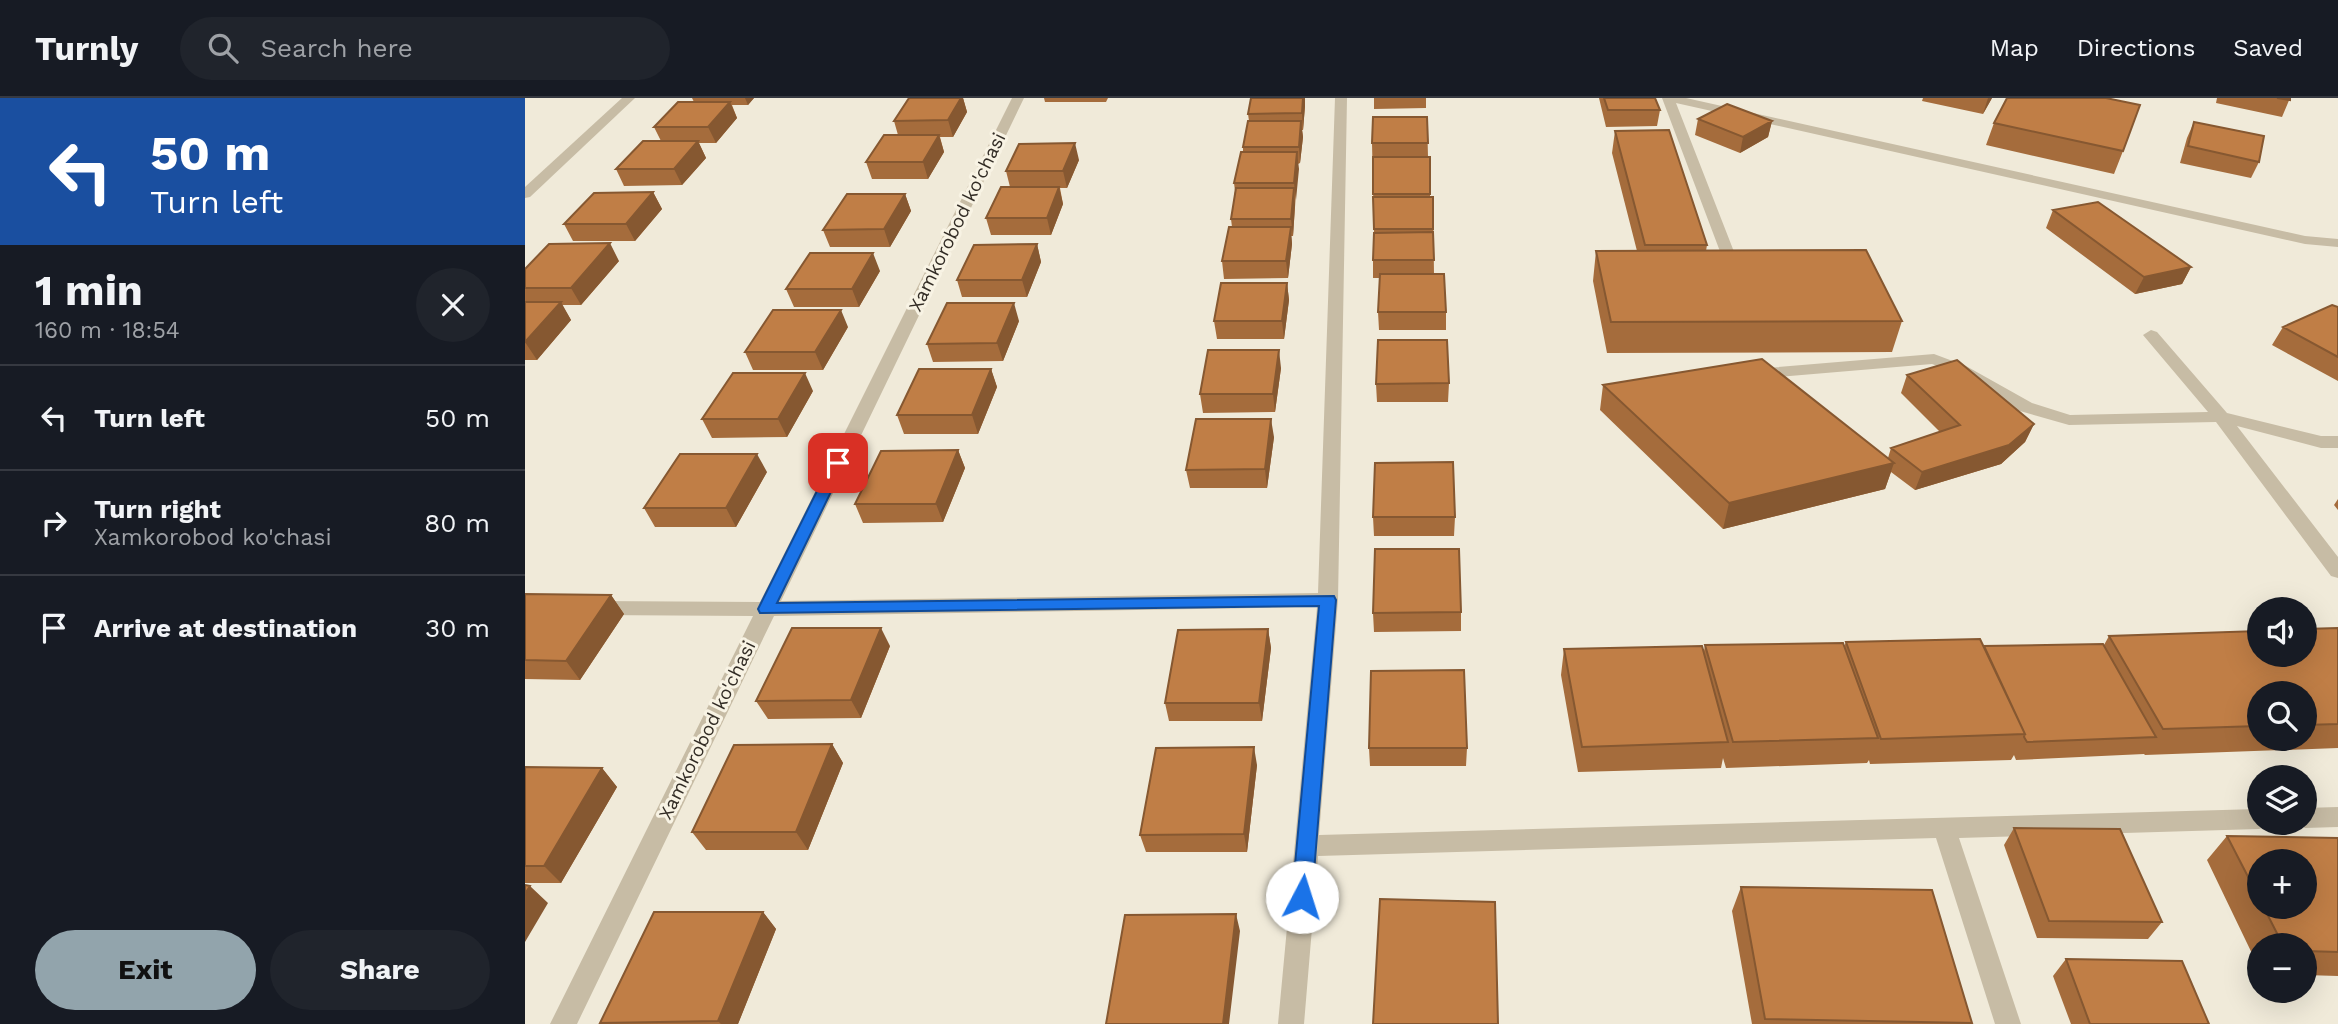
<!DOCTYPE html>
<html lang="en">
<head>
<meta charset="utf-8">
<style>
	body { margin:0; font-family:"Work Sans",sans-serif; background:#20242c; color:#f1f3f6; height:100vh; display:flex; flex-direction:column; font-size:26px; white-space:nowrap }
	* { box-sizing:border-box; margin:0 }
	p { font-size:23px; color:#9ea1a6 }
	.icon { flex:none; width:38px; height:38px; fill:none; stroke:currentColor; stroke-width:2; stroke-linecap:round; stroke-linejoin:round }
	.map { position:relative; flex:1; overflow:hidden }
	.side { display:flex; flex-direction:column; background:#171b24; width:525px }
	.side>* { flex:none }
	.banner { background:#1a4fa0; color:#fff; overflow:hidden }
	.controls { position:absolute; left:1722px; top:499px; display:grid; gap:14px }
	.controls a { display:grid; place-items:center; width:70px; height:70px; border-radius:50%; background:#171b24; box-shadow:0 7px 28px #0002; font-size:35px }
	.pin { position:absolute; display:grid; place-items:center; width:60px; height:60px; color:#fff; margin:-30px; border-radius:14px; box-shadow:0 4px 10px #0006 }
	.me { position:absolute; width:77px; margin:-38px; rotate:5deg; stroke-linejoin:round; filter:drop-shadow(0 0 5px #0008) }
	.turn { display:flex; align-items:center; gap:24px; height:147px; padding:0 35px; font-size:32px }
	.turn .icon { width:91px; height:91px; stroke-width:2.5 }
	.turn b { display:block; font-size:49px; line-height:60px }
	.round { display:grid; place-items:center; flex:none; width:74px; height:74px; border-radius:37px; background:#20242c }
	.overview { display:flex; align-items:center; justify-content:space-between; height:119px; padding:0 35px }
	h1 { font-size:42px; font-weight:700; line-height:52px }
	.button { display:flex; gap:14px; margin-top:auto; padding:14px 35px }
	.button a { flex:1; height:80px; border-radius:42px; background:#92a4ac; color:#111; font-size:28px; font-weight:700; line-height:80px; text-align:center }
	.button a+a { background:#20242c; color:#f1f3f6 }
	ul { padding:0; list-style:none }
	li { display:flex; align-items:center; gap:21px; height:105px; padding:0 35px; border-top:2px solid #363941 }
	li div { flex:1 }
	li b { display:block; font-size:26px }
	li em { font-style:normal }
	header { display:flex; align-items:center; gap:42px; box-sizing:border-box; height:98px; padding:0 35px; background:#171b24; border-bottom:2px solid #363941 }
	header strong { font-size:33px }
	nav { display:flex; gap:38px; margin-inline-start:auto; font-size:24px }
	.search { width:490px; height:63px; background:#20242c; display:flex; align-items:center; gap:18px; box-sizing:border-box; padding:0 24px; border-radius:38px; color:#9ea1a6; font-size:26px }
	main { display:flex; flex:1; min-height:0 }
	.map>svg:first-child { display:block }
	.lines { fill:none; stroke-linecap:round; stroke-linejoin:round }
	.minor { fill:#c7bca5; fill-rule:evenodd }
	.tertiary { fill:#c7bca5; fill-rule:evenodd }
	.wall { fill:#a56c3c; fill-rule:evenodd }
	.shaded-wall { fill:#865831 }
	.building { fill:#c07e46; stroke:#865831; stroke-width:2 }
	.route { fill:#1a73e8; stroke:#114b97; stroke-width:2 }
	.labels { text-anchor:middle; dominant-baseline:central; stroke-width:6; stroke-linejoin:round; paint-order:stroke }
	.street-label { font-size:19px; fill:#332d26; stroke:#f8f3e4 }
</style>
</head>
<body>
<header>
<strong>Turnly</strong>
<div class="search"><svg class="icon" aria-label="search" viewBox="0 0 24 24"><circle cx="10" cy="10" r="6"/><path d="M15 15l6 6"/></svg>Search here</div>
<nav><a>Map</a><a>Directions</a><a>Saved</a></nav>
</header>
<main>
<section class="side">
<div class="banner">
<div class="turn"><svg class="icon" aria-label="left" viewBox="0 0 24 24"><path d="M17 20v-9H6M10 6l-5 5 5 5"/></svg><div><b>50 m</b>Turn left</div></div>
</div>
<div class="overview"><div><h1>1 min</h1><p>160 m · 18:54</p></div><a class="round"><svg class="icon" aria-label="close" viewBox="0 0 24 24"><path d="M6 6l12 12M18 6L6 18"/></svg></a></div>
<ul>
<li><svg class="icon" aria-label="left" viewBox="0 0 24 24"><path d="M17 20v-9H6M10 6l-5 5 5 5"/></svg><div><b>Turn left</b></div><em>50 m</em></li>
<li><svg class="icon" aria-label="right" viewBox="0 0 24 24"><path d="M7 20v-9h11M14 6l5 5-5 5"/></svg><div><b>Turn right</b><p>Xamkorobod ko'chasi</p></div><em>80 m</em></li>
<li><svg class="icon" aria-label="arrive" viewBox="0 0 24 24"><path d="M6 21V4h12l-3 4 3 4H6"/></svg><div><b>Arrive at destination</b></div><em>30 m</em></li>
</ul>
<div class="button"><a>Exit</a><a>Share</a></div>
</section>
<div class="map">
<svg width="1813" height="926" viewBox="0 0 1813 926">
	<rect width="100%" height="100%" fill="#f0ead9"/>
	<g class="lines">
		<!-- minor -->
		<path class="minor" d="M487,0H499L256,503L793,495L810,0H822L813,502L794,737L1734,711V724H1744L1742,728L1734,731L1434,740L1496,926H1470L1411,740L793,758L779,926H753L792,509L249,518L52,926H25L228,518L69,517L62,515L59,510L62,505L69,503L235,504Z
			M1137,0H1161L1780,138L1813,141V149L1780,146L1151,5L1213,164L1206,168L1199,164Z
			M1626,232L1632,234L1702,315L1796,338H1813V350H1796L1712,328L1813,459V480L1806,478L1691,324L1544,327L1495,313L1429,274L1407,266L1230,281L1222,276L1230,271L1409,256L1441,268L1507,305L1545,317L1683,314L1618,237Z
			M1813,709V729L1780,730L1771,724H1780V710Z"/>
		<!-- tertiary -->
		<path class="tertiary" d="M97,0H110L5,99L0,100V89Z"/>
	</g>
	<!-- wall -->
	<path class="wall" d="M167,0H229L223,7H207L212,20L191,45H174L181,60L157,87L99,88L91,71L136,43L129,29L169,4Z
		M384,0H450H438L442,14L428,39H415L419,54L403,81H347L341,64L373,37L369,23Z
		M519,0H583L581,4H520Z
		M849,0H901V10L849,11Z
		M1074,0H1130L1135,12L1132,28L1081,29Z
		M1398,0H1467L1458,16L1397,3Z
		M1692,0H1765L1757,19L1691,5Z
		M780,8L778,32H777L778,39L775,65L773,66L768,138H766L767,146L763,180L699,181L697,163L707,129L706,121L710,93L709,85L718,54V49L724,23L723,16Z
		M902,19L903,59H905V99H908L909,176L921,214V232H854L853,214L855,180H848V162L849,135L847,45Z
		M1173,21L1247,23L1243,39L1215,55L1170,37Z
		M1669,24L1734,64L1726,80L1655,65L1662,40Z
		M1469,25L1598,53L1589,76L1461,47Z
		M1090,33L1182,147L1181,153L1377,223L1367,254L1082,255L1068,183L1071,153H1112L1087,55Z
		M554,62L542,90H535L538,106L526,137H466L461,120L485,89L481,73Z
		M128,94L137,111L110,143H48L39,126Z
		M380,96L386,113L365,149H305L298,132Z
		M1528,112L1666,169L1657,186L1610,196L1521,130Z
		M512,146L516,164L502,199H437L432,182Z
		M94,163L56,207H37L46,222L12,262H0V171Z
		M355,173L334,209H269L261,191Z
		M762,185L764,202L759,241H692L689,223Z
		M1813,209V283L1747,247L1758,229Z
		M494,223L478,263L408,264L402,246Z
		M323,229L298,272H228L220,254Z
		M756,270L750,314L678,315L675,296Z
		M466,271L472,289L453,336H379L372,317Z
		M1382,277L1509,326L1500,344L1476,366L1390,392L1366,374L1360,391L1198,431L1075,312L1078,287L1363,360L1366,350L1415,334L1376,295Z
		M924,285L923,304H852L851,286Z
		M288,293L262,339L187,340L177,321Z
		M749,339L742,390H665L661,372Z
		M433,352L440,370L418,424L338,425L330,406Z
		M242,374L211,429H130L119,410Z
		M1813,401V412L1809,407Z
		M848,419H930L929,438H849Z
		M0,496L86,497L99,516L55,582L0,581Z
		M936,514V533L849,534L848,515Z
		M1813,530V650L1620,657L1619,656L1491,662L1489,657L1486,662L1345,666L1344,662L1342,665L1201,670L1198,660L1196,670L1053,674L1036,577L1039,551L1179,553L1180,547L1319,549L1321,544L1459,548L1579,547L1584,538ZM1734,595H1780V640H1734Z
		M743,531L746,550L737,623H644L640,605Z
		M365,548L336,620L243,621L231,603Z
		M307,646L318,665L283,752H181L167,734Z
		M844,650H942L941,668H845Z
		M732,667L722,754H621L615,737Z
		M0,669L77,670L92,689L36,785H0Z
		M1489,730L1637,824L1623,841L1512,840L1479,747Z
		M1702,738L1813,740V878L1780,877V847H1734V870L1682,762ZM1734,763L1780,808H1734Z
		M1216,789L1447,925L1446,926H1227L1207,813Z
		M238,814L251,831L213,926H77L75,925Z
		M1541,861L1684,926H1546L1528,878Z"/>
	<!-- shaded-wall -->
	<path class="shaded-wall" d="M220,0H229L223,7Z
		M436,0H438L442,14L428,39L423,22Z
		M778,0H780V8L778,32L777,15Z
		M1463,0H1467L1458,16Z
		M205,4L212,20L191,45L183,29Z
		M776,23L778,39L775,65L774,49Z
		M1247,23L1243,39L1215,55L1218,39Z
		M414,37L419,54L403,81L398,64Z
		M173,43L181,60L157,87L149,71Z
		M550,45L554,62L542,90L538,73Z
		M772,54L774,71L771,102L769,85Z
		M534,89L538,106L526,137L522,120Z
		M769,90L770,107L768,138L766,121Z
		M128,94L137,111L110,143L101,126Z
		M380,96L386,113L365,149L359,131Z
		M766,129L767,146L763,180L761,163Z
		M85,145L94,163L56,207L46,190Z
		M512,146L516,164L502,199L497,182Z
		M348,155L355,173L334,209L327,191Z
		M1666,169L1657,186L1610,196L1619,179Z
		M762,185L764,202L759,241L757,223Z
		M36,204L46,222L12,262L0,244Z
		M489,205L494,223L478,263L472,245Z
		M316,212L323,229L298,272L290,254Z
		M754,252L756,270L750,314L748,296Z
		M466,271L472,289L453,336L447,317Z
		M280,275L288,293L262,339L253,321Z
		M746,321L749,339L742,390L740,371Z
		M1509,326L1500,344L1476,366L1390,392L1397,374Z
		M433,352L440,370L418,424L411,406Z
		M232,356L242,374L211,429L201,410Z
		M1369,365L1360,391L1198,431L1204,405Z
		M86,497L99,516L55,582L41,563Z
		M356,530L365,548L336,620L326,602Z
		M743,531L746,550L737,623L734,605Z
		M307,646L318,665L283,752L271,734Z
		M729,649L732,667L722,754L719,736Z
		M77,670L92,689L36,785L19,768Z
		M5,788L23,805L0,844V796Z
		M238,814L251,831L213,926H196L193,923Z
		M711,816L715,833L704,926H698Z"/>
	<!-- building -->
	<path class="building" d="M384,0H436L423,22L369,23Z
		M726,0H778L777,15L723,16Z
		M1079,0H1130L1135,12H1083Z
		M1482,0H1581L1615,7L1598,53L1469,25Z
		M1752,0H1765V2Z
		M153,4H205L183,29H129Z
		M1202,6L1247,23L1218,39L1173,21Z
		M848,19H902L903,45H847Z
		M723,23H776L774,49H718Z
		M1669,24L1739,38L1734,64L1663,48Z
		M1144,32L1182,147H1120L1090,33Z
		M359,37H414L398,64H341Z
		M118,43H173L149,71H91Z
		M550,45L538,73H481L494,46Z
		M716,54H772L769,85H709Z
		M848,59H905V96H848Z
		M476,89H534L522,120H461Z
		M711,90H769L766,121H706Z
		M128,94L101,126H39L69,95Z
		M322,96H380L359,131L298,132Z
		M848,99H908V131H849Z
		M1573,104L1666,169L1619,179L1528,112Z
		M704,129H766L761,163H697Z
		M908,134L909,162H848L849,135Z
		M85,145L46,190H0V171L24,146Z
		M512,146L497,182H432L449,147Z
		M1341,152L1377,223L1086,224L1071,153Z
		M285,155H348L327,191H261Z
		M855,176H919L921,214H853Z
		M696,185H762L757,223H689Z
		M0,204H36L0,244Z
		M422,205H489L472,245L402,246Z
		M1807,207L1813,209V259L1758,229Z
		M248,212H316L290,254H220Z
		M853,242H922L924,285L851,286Z
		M683,252H754L748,296H675Z
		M1237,261L1369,365L1204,405L1078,287Z
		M1432,262L1509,326L1484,347L1397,374L1366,350L1435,327L1382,277Z
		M394,271H466L447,317H372Z
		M208,275H280L253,321H177Z
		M671,321H746L740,371L661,372Z
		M433,352L411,406H330L356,353Z
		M155,356H232L201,410H119Z
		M928,364L930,419H848L850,365Z
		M850,451H934L936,514L848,515Z
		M0,496L86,497L41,563L0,562Z
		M267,530H356L326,602L231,603Z
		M1813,530V626L1780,627V595H1734V628L1638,631L1584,538L1734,533V556H1780V531Z
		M743,531L734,605H640L653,532Z
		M1455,541L1500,636L1356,641L1321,544Z
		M1318,545L1353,640L1208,644L1180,547Z
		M1578,546L1631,639L1502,644L1499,639L1500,636L1459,548Z
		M1177,548L1203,644L1057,649L1039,551Z
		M939,572L942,650H844L846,573Z
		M307,646L271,734H167L209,647Z
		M729,649L719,736L615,737L631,650Z
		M0,669L77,670L19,768H0Z
		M1489,730L1595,731L1637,824L1524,823Z
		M1702,738L1813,740V854L1780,853V847H1758L1738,808H1780V763H1734V800Z
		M0,787L5,788L0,796Z
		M1216,789L1407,792L1447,925L1240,921Z
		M855,801L970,804L973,926H848Z
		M129,814H238L193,923L75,925Z
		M711,816L698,926H581L600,817Z
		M1541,861L1657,863L1684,926H1565Z"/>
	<!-- route -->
	<path class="route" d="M313,360L320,365L252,505L809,498L811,502L787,799L784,805L777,808L770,805L767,799L794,508L235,515L233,511L306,365Z"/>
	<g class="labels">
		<!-- street labels -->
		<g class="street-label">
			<text transform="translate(432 124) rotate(-64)">Xamkorobod ko'chasi</text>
			<text transform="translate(182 632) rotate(-64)">Xamkorobod ko'chasi</text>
		</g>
	</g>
</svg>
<div class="controls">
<a><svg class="icon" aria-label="sound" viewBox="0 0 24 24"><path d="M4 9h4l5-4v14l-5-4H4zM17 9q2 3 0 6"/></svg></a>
<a><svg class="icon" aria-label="search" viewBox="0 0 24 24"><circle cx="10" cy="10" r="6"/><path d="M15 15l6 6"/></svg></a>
<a><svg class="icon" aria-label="layers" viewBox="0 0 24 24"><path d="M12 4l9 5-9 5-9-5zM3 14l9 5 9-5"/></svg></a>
<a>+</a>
<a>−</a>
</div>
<div class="pin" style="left:313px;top:365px;background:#d93025"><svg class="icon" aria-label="arrive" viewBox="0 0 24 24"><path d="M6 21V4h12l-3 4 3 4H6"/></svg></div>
<svg class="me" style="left:777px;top:799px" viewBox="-20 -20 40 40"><circle r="19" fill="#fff"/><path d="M0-13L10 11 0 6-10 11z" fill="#1a73e8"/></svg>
</div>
</main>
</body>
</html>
